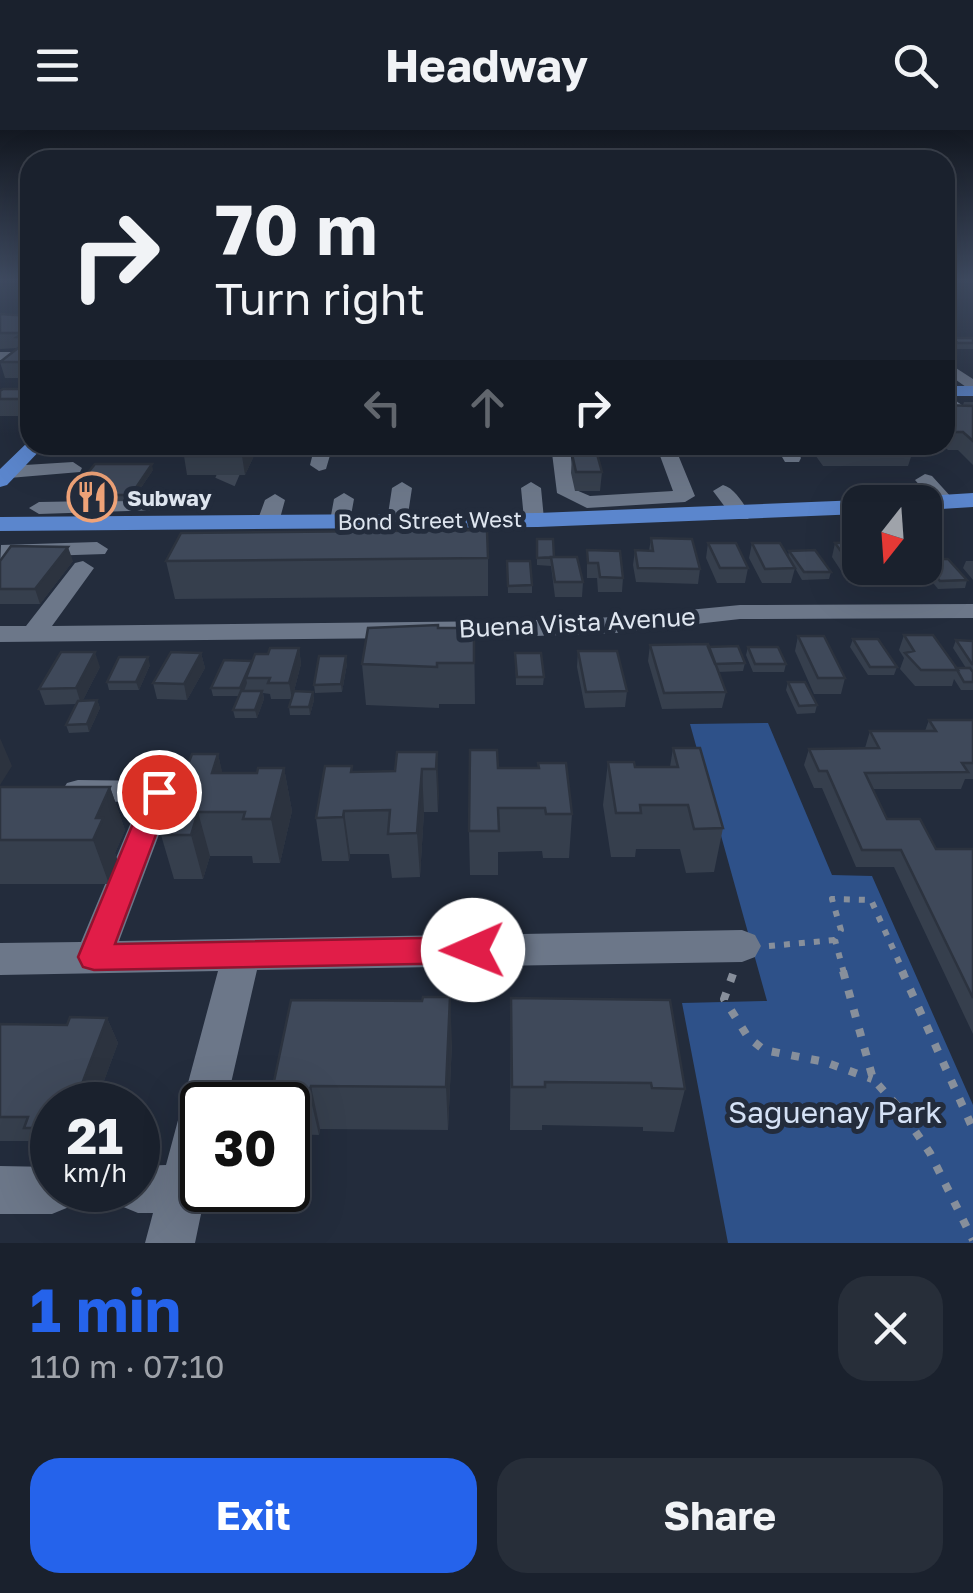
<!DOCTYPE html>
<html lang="en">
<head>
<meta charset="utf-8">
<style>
	body { margin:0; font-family:"Golos Text",sans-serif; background:#272e39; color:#f1f3f6; height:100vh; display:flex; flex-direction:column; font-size:38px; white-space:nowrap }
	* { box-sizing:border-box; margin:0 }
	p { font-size:32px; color:#9fa3aa }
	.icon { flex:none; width:55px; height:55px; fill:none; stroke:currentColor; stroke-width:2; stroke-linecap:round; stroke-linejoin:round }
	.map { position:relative; height:1113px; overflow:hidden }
	.details { display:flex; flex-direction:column; background:#1a212d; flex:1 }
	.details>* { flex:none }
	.guide { position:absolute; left:20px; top:20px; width:935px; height:305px; border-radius:30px; box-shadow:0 10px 40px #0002,0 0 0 2px #383e49; background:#1a212d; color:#f1f3f6; overflow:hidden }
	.needle { width:65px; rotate:197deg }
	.controls { position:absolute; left:842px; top:355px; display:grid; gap:20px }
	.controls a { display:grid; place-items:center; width:100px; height:100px; border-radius:20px; background:#1a212d; box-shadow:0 10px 40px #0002,0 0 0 2px #383e49; font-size:50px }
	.speed { position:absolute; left:30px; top:952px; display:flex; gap:20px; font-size:50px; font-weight:700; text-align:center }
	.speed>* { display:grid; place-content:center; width:130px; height:130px; border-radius:50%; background:#1a212d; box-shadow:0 10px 40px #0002,0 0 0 2px #383e49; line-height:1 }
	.speed small { font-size:25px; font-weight:400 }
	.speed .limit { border:5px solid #111; border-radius:15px; background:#fff; color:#111 }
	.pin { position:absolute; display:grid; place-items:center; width:85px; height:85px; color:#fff; margin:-42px; border:5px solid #fff; border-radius:50%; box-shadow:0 2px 10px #0007 }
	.me { position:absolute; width:110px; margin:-55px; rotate:269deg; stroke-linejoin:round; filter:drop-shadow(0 0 8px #0008) }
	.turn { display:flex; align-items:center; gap:35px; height:210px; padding:0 30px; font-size:45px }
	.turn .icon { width:130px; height:130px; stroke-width:2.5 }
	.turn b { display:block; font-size:70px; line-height:85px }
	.lanes { display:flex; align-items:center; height:95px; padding:0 30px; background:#0003; justify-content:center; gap:50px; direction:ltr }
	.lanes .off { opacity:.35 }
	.round { display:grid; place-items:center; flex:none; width:105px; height:105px; border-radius:30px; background:#272e39 }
	.overview { display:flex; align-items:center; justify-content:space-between; height:170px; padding:0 30px }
	h1 { font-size:60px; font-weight:700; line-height:75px; color:#2563eb }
	.primary-button { display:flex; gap:20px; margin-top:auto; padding:20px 30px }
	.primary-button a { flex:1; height:115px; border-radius:30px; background:#2563eb; color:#fff; font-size:40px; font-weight:700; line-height:115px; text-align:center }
	.primary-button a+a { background:#272e39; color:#f1f3f6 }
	header { display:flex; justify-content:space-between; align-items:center; height:130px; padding:0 30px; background:#1a212d; font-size:45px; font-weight:700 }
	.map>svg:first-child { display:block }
	.green { fill:#2e5189 }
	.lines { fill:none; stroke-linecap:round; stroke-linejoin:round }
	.minor-tunnel-far1 { stroke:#3f4857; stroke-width:16; stroke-dasharray:16 9; stroke-linecap:butt }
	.minor-tunnel { stroke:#3f4857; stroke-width:21; stroke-dasharray:21 10; stroke-linecap:butt }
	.path-far1 { stroke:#878f9b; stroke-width:6; stroke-dasharray:6 9; stroke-linecap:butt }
	.path { stroke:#878f9b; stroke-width:8; stroke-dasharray:8 12; stroke-linecap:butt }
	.minor { fill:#6c7789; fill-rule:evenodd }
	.major { fill:#5b86cd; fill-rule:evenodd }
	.wall { fill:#363f4d }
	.shaded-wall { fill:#2c333f }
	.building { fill:#3f495a; stroke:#2c333f; stroke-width:2.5 }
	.route { fill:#e11d48; stroke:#92132f; stroke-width:2.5 }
	.labels { text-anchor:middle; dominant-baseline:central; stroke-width:10; stroke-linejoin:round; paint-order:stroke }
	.far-poi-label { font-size:22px; font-weight:bold; fill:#dee5ef; stroke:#232c3c; text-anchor:start }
	.far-street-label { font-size:22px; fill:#dee5ef; stroke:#232c3c }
	.street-label { font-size:25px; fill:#dee5ef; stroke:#232c3c }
	.near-park-label { font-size:30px; fill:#d4e1f5; stroke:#232c3c }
</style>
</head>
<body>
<header><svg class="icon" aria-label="menu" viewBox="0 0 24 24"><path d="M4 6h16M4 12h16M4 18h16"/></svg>Headway<svg class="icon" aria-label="search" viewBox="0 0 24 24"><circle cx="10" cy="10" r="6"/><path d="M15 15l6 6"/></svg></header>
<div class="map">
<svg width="973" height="1113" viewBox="0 0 973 1113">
	<rect width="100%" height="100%" fill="#232c3c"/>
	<!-- green -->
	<path class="green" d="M768,593L832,745L872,746L973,975V1113H728L682,873L767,871L690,594Z"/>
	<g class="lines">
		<!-- minor-tunnel-far1 -->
		<path class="minor-tunnel-far1" d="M233,333L241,315"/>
		<!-- minor-tunnel -->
		<path class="minor-tunnel" d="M225,352L234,331"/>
		<!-- path-far1 -->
		<path class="path-far1" d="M769,816L835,810
			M844,843L835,810L841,800L832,769L871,770L904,843"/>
		<!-- path -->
		<path class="path" d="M843,841L873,949L901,980L930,1023L973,1110
			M902,841L973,999
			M733,844L724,869L748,907L764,920L825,932L872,949"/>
		<!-- minor -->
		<path class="minor" d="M0,222H30V230H0Z
			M945,231L973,249V262L945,242Z
			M945,263L973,283V297L945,276Z
			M30,314L83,315L86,319L77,324L25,323L22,319Z
			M315,315H333L326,339L319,341L310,335Z
			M551,315H569L576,360L590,366L673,361L656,315H674L695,366L685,372L587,378L557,363Z
			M775,315H793L801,328L799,332H785Z
			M73,332L82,338L80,342L9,348L0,343L9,336Z
			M925,344L932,346L952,368V376H938L915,350Z
			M402,352L412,358L407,391L397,397L387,391L392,358Z
			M531,352L541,358L544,389L534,395L524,389L521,358Z
			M723,355C735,358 744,375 751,385L748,389H734L713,361Z
			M344,363L354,369L350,391L340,397L330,391L334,369Z
			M275,364L285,370L279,392L268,398L261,396L257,392L265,370Z
			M151,370L158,372V380L39,384L29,378L39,372Z
			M97,412L108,419L105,424L15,427L8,437L0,439L1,415Z
			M83,431L94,438L52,496L507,491L616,487L740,475L973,474V488L740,489L616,503L507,507L0,512V496H26L75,433Z
			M78,650L159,651L170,654L175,662L119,811L742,800L755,805L761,816L755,827L742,832L257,840L226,975H202V1060H206L195,1113H145L153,1083H138L121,1076L115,1060H138V1036L166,1035L218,841L0,845V813L81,812L139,673L67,669L62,661L67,653Z
			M0,1036L52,1037V1060H76L69,1077L52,1084H0Z"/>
		<!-- major -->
		<path class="major" d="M945,256H973V266H945Z
			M30,310V315H45L7,355L0,357V339Z
			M973,363V377L925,380V372H914L925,366Z
			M860,370L868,372H860V384L538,397L0,401V387L538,383Z"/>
	</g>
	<!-- wall -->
	<path class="wall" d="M945,166L952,171L950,181H945Z
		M0,184L30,186V248H5L0,232L18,218L0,219Z
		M951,208H973V219H956L950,213Z
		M30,259V281L25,286H0V261Z
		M964,272H973V335L958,320H948L943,315H945V275H963Z
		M79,315H114L110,320L81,321Z
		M207,315H259L245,345H187L184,326L205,319Z
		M265,315H307L304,323H267Z
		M424,315H475V316H456L455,326H444V320L424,321Z
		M623,315H655V320H626Z
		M787,315H904L912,324L908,336H823L813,322L815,316H788Z
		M572,324L602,342L600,361H575L571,343Z
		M153,340L132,371L72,372L70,365Z
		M651,408L700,439L698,454L636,452L633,435L635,420L649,421Z
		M537,409L554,427L583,452L582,467H555L551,436L537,435Z
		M708,413L748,438L745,453H717L706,428Z
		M752,413L788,427L789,421L831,442L829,449L802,450L795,438L791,453H762L749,428Z
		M835,413L860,438H925V429L967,450L965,458L938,459L925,443L921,456H892L881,441L878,452L849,453L832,427Z
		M587,420L623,448L622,462H598L597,448H587Z
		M488,428V466L175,469L166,431Z
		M0,431H73L40,474H0Z
		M507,431L532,455V463H508Z
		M966,431H973V450L963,438Z
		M438,498H474L475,574H439V578L366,575L362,534Z
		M904,505L956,538H966L953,518L956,510L973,511V560H961L954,549L952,556H915L900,539L904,528L899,520Z
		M798,506L845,548L841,564H814L795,521Z
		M853,509L897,537L894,545H868L850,517Z
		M650,515L708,517L745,533L743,541L718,542L726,562L722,578L662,579L648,531Z
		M748,517L786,534L784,542H753L746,525Z
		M299,518L301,534L292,569H271L270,564L263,563L264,569L257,588H235L233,580L239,566H213L211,558L252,531Z
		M578,521L627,561L625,577L585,578L577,537Z
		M201,523L205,538L187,570L157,569L153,553Z
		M515,523L544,547L543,555H516Z
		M347,534L342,562L315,563L314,555Z
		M150,535L139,560H109L107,552Z
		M100,537L83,570H97L100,578L89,602L69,603L66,595L76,574L45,575L39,559Z
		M788,552L817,575L815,583L797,584L786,560Z
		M313,562L314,570L310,585H290L289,577Z
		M929,590H973V649H965L961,659H873L887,689L936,719H973V904L894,737H856L822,658H814L804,635L809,619L865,618L870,601H925Z
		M673,618L723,698L714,742L686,743L680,719H636L635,727H611L603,675L608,632L635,637H670Z
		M437,622L438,682H424L420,747L392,748L389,724H350L349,731H322L316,688L352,642L395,641Z
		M218,624L222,643H257L284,638L292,681L280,733H253L252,726H210L203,749H174L161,705Z
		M498,638L572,684L569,728H543L542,721L498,722V745H470L469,701Z
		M0,657H110L125,700L115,723L118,732L109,754H0Z
		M511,868L685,959L674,1002L643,1001V997L542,995V1000H510Z
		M107,888L118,913L95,975H52V1022H38L32,1011H0V894L67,895Z
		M452,912L448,1000L320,999L319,1005L288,1004V975H276L272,961Z"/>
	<!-- shaded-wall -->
	<path class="shaded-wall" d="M30,259V281L25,286L19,269Z
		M248,315H259L245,345L242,326Z
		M152,334L153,340L132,371L131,365Z
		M68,417L73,431L40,474L35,459Z
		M299,518L301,534L292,569L289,553Z
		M95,522L100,537L81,574L76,558Z
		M201,523L205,538L187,570L184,554Z
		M346,526L347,534L342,562L341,554Z
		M148,527L150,535L139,560L136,552Z
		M252,531L246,548L247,553L242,566L240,558Z
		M262,561L264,569L257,588L255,580Z
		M313,562L314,570L310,585L309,577Z
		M97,570L100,578L89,602L87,594Z
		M0,608L12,636L0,655Z
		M437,622L439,665L438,682L436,639Z
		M218,624L228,667L212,643Z
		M284,638L292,681L280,733L271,689Z
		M422,639L424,682L420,747L417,703Z
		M110,657L125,700L115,723L118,732L109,754L93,710L96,688Z
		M344,681L350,724L349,731L343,687Z
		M198,682L210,726L203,749L191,705Z
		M450,867L452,912L448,1000L446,957Z
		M107,888L118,913L95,975H74Z
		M311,956L320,999L319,1005L309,962Z"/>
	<!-- building -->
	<path class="building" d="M0,184L30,186V207H17L23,203H0Z
		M951,208H973V213H958Z
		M18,218H30V232H0Z
		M3,259H30L19,269H0V261Z
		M945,275L973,276V311L963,302H954L945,294Z
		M207,315H248L242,326H184L188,319H205Z
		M820,315H904L912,324L826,323Z
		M572,324H597L602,342H576Z
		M95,334H152L131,365H70Z
		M487,400L488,428L166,431L181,403Z
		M651,408L692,409L700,439L638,438L635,420L653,421Z
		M537,409H553L554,427L537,428Z
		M860,412V438H880H853L835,413Z
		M708,413H736L748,438H720Z
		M752,413H780L795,438L765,439Z
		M11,416L68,417L35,459H0V431Z
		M587,420L620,421L623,448L600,447L598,433H588Z
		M815,420L831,442H804L789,421Z
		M551,427H577L583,452H555Z
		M925,429H948L967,450L940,451L925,433Z
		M507,431H530L532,455L508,456Z
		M893,438H923L926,441H896Z
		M438,495V498H474V533H437V537L362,534L368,498Z
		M904,505H933L958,540H921L905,523L914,521Z
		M798,506H824L845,548H818Z
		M853,509H878L897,537H870Z
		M956,510L973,511V534H972Z
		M708,514L726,562L664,563L650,515Z
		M738,516L745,533L715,534L708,517Z
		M748,517H778L786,534H755Z
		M270,518H299L289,553H268L270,548H246L255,524H268Z
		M578,521H617L627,561L586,562Z
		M61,522H95L76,558L39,559Z
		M171,522L201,523L184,554L153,553Z
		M515,523H541L544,547H517Z
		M319,526H346L341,554L314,555Z
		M119,527H148L136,552H107Z
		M224,530L252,531L240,558H211Z
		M956,538H970L973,542V552H964Z
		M788,552H805L817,575L799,576Z
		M241,561H262L255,580H233Z
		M294,561L313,562L309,577H289Z
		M97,570L87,594L66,595L78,571Z
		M929,590H973V633H962L968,642L865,643L887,689H920L936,719H973V868L901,720H862L827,641H819L809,619L879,618L870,601H936Z
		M673,618H700L723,698L694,699L688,675H640L641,683H616L608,632H634L635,637H678Z
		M470,620H497L498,638H539L538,633H566L572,684H546L545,678H498L499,701H469Z
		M397,622H437L436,639H422L417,703L388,704L390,680L344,681L343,687L316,688L325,636H352L351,642L395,641Z
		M192,624H218L212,643H257L258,638H284L271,689H243L245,682H198L191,705H161Z
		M0,657H110L96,688H103L93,710H0Z
		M423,867H450L446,957L311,956L309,962L272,961L291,870L422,871Z
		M511,868L670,870L685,959L652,958L651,953L545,952V957H512Z
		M70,887L107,888L74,975H52V998H24L28,987H0V894L67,895Z"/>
	<!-- sky -->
	<linearGradient id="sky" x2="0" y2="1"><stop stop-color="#131821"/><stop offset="0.49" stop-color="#3f4b61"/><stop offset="1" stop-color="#3f4b61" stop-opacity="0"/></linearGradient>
	<rect width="973" height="305" fill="url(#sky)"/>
	<!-- route -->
	<path class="route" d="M159,653L168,656L172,662L115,814L473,807L484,811L488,820L484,829L473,833L94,840L83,837L78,827L146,662L150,656Z"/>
	<!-- icons -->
	<defs>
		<g id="restaurant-ring" transform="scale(2.5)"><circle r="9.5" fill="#232c3c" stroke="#efa378" stroke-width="1.5"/><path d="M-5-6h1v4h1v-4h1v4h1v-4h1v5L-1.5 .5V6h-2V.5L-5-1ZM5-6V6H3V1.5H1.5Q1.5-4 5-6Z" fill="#efa378"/></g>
	</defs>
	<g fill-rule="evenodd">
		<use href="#restaurant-ring" x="92" y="367"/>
	</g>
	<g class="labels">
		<!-- far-poi labels -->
		<g class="far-poi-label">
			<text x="127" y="367">Subway</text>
		</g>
		<!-- far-street labels -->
		<g class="far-street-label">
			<text transform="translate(430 390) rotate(-1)">Bond Street West</text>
		</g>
		<!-- street labels -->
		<g class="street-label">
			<text transform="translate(577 492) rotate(-3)">Buena Vista Avenue</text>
		</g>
		<!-- near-park labels -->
		<g class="near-park-label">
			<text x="835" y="982">Saguenay Park</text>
		</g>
	</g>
</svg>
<div class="controls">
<a><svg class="needle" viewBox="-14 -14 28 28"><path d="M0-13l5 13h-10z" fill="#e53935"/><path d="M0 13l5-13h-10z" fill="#9fa3aa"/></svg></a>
</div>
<div class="speed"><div>21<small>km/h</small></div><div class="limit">30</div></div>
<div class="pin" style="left:159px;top:662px;background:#d93025"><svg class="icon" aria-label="arrive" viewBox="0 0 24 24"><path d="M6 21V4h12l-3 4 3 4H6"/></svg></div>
<svg class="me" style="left:473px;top:820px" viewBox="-20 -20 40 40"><circle r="19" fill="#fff"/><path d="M0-13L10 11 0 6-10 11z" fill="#e11d48"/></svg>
<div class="guide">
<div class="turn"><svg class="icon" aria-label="right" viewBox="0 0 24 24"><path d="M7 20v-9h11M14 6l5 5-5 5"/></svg><div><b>70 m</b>Turn right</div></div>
<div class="lanes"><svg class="icon off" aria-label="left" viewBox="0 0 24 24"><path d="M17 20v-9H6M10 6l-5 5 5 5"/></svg><svg class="icon off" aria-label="ahead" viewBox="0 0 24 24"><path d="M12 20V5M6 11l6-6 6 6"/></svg><svg class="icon" aria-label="right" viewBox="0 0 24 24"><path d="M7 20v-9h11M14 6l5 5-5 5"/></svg></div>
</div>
</div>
<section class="details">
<div class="overview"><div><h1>1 min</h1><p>110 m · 07:10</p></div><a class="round"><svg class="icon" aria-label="close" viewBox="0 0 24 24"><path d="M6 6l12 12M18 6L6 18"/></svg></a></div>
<div class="primary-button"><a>Exit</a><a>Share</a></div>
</section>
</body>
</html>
